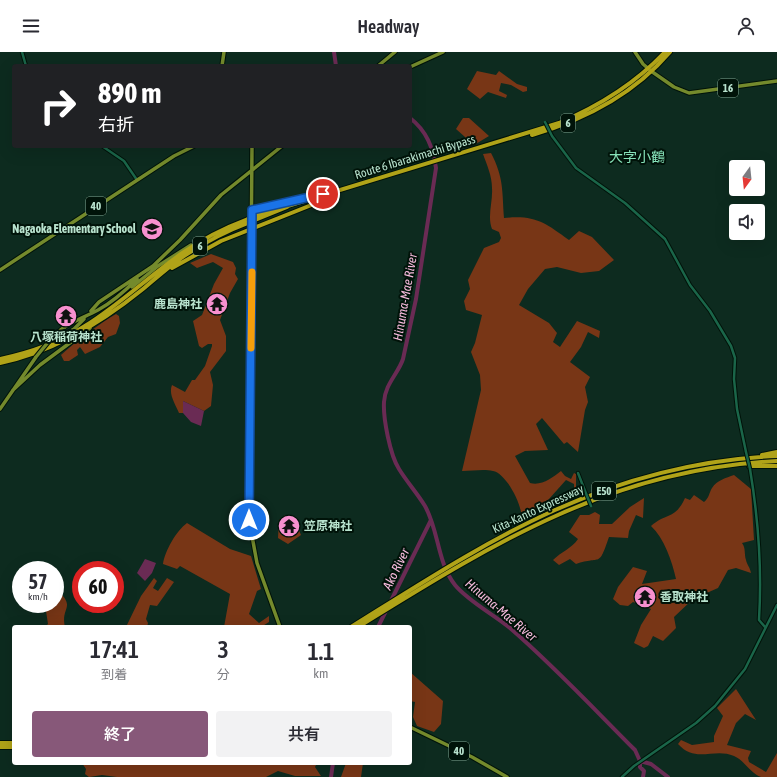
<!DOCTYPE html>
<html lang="ja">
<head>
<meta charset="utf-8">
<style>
	body { margin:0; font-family:"Asap Condensed","Noto Sans JP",sans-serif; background:#f2f2f3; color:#2b2b33; height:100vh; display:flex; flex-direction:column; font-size:15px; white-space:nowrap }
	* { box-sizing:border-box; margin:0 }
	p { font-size:13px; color:#7c7c81 }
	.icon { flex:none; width:22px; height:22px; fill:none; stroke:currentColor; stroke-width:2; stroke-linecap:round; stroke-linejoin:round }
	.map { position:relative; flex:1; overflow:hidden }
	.sheet { position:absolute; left:12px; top:573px; width:400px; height:140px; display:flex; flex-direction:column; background:#fff; border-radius:4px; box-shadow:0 4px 16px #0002 }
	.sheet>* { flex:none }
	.guide { position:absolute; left:12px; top:12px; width:400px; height:84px; border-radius:4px; box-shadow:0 4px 16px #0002; background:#202124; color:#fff; overflow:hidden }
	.needle { width:26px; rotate:195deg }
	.controls { position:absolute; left:729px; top:108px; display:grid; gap:8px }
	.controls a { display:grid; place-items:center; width:36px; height:36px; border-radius:4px; background:#fff; box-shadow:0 4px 16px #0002; font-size:20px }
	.speed { position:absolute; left:12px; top:509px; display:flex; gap:8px; font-size:20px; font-weight:700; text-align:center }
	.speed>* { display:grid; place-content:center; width:52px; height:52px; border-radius:50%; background:#fff; box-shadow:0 4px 16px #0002; line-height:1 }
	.speed small { font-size:10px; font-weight:400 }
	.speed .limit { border:6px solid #d22; background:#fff; color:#111 }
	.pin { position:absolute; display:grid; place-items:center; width:34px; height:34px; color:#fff; margin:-17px; border:2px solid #fff; border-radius:50%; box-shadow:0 1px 4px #0007 }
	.me { position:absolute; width:44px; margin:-22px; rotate:0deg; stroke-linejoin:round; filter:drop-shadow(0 0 3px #0008) }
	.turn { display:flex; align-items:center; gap:14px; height:84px; padding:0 20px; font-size:18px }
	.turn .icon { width:52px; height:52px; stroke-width:2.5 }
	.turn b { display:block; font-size:28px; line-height:34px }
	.eta { display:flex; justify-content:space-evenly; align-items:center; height:68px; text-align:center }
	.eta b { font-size:24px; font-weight:600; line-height:28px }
	.cta { display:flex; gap:8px; margin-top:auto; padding:8px 20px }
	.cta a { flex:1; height:46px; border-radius:4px; background:#875879; color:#fff; font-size:16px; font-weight:600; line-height:46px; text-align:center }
	.cta a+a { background:#f2f2f3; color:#2b2b33 }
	header { display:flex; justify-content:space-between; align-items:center; height:52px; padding:0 20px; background:#fff; font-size:18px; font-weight:600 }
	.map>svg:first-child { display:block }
	.forest { fill:#783616 }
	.water { fill:#6a2b54 }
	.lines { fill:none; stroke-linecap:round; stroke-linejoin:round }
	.river { stroke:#6a2b54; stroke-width:4 }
	.minor-casing { stroke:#001309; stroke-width:4.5 }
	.major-casing { stroke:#001309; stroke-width:5.5 }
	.highway-casing { stroke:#001309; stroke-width:6 }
	.minor { stroke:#1a6549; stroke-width:2.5 }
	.major { stroke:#748a2c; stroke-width:3.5 }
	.highway { stroke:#b0a318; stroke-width:4 }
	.minor-bridge-casing { stroke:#001309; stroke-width:4.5; stroke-linecap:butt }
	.major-bridge-casing { stroke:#001309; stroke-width:5.5; stroke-linecap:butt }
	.highway-bridge-casing { stroke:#001309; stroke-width:6; stroke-linecap:butt }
	.minor-bridge { stroke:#1a6549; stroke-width:2.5 }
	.major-bridge { stroke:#748a2c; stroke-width:3.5 }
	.highway-bridge { stroke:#b0a318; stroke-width:4 }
	.route-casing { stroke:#114b97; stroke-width:10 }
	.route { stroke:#1a73e8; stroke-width:7 }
	.slow { stroke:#f59e0b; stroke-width:7 }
	.labels { text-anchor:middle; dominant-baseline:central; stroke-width:4; stroke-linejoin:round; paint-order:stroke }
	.shield { fill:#001309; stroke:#81a593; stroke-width:1 }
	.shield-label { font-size:11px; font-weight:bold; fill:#b8e3ce }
	.street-label { font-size:12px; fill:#b8e3ce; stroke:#001309 }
	.poi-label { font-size:12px; font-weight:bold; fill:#b8e3ce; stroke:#001309; text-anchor:end }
	.water-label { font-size:13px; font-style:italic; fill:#f6bbdd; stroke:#001309 }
	.quarter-label { font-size:14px; fill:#86e2b9; stroke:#001309 }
</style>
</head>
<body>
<header><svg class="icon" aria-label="menu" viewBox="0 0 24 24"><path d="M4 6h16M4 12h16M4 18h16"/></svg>Headway<svg class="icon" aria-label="person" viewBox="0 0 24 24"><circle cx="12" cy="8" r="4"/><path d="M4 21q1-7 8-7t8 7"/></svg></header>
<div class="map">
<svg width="777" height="725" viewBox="0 0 777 725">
	<rect width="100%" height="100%" fill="#0d2b1f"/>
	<!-- forest -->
	<path class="forest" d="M477,19L496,23L499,19L517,32L527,35V39L523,40L511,33L501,31L499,39L507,43L506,46L488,40L480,47L467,37Z
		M463,66H469L489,84L474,93L456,77Z
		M491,101C504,126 502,139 504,166C535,163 544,170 569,188L579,179L592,185L614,208L599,219L581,221L557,215L545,217L528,237L519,253L549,271L557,281L553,290L560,295L577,269L600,279L599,286L588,280L581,295L570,310L590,325L585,335L588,350L585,358L578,400L567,390L564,392L542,366L536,372L548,398L525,399L515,404L530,431C542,434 552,426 561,419L565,424L571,427L574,421L576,422V440L574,439V432L566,428L549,447L523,468L521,467C524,455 506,421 493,419C484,417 472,419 462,419L481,338L480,323L471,300L475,291L482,263L466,258L464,249L470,237L468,228L484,196L499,190L501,186L499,180L492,177C487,164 493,150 492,136C492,124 487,113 483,102Z
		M211,202L233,210L236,216L235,222L238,227L230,241L220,268L226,284V299L210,320L213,333L211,354L204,359L183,349V361H179C176,353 168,342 172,333L185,340L192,328H195L205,314L212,294V292H208L202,296L199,294L193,269L202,263L214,232L223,216L213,210L197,216L190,211Z
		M116,262L119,264L120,271L116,282L108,285L100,295L85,302L80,295L77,298L78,303L69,309H64L61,303C75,290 99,272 116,262Z
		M734,423L751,437L754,488L742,491C746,496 744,502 746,508C747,513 750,515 751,521L736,516L728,518L718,536L693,547L674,565L676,576L663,589L653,584L648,594L644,596L634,591L641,573L651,557L633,550L628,554L620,553L613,547L618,535L633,515L647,519L642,532L676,527C672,509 664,486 651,474C667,460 675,468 685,446L690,448L694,443L704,450C709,446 709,441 712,436C717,428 726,426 734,423Z
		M644,446L643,466L636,463L629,479L628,486L609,485C598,517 602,503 576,512L570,507L559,513L553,508C561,500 572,496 578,487L569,480L580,463H589L595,460L600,463L599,472H612L630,455Z
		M285,463L297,474L301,483L288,492L278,486L279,468Z
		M187,471L230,497L251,504L261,537L257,539L249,562L259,571L269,564V570L261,575H224L230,542L180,514L177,517L163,512C165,499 176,479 187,471Z
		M154,526L157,529L153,536L158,539L167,526L174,530L157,554L150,553L146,567L148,571L147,575H126L141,544Z
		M55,536C78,556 60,554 65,575H45L48,572L46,559L39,557L38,552H55Z
		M410,620L443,649L441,672L434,680L417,674L413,665L415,650L410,649Z
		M736,637L756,668L745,662L736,671L727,693L751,699L748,706L749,710L766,720L777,701V725C772,725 766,725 761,725C751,722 744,708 734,704C714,695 696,712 678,692L681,688L692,693L714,690V684L723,664L717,656Z
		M82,711H232L237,713L238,711H317L315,715L321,724H295L278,719L266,725H117L102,723L89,725L85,722L86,717Z
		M346,711H363L361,725H341Z"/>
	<!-- water -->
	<path class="water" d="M183,349L204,359L201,374L191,370L183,361Z
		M145,507L156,511L152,521L145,529L137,521Z"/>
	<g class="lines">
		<!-- river -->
		<path class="river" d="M334,0L336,14
			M410,66C427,79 433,96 436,116L416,247L403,307C398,322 385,332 384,350C383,366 390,403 399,417C407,430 417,441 425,454C439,479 437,510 455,533C468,549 493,562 510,576C554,614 594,657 635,698L640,709L651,712L668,725
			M378,575L431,468
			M640,709V715L644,719L643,725
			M331,725L333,711"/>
		<!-- minor casing -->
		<g class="minor-casing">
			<path id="minor" d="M22,0L26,14
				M552,84L576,116L625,151L665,187L690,233L710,259L731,294L735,306L734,327L737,357L746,400
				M102,94L124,109L137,128
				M750,417C758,465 762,519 759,568L765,575
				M578,421L585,439
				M622,725L634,714L696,671L715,654L745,617L777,553"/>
		</g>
		<!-- major casing -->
		<g class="major-casing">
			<path id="major" d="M635,0L643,12L651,19L674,35L689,41L777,29
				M222,14L224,0
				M378,14L395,0
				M410,15L443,0
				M252,94L249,468L257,511L280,575
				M0,218L174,104L194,94
				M132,235L158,214L191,193
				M91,259L99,250L153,214L180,188L221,143L282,94
				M59,286L74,277L84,267
				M49,289C65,271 77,269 98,258C113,250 125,239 137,227
				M13,338L40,313L90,276
				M0,357L36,305
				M410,675L472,705L507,725"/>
		</g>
		<!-- highway casing -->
		<g class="highway-casing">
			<path id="highway" d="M532,83C584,68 634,42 670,0
				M252,158L298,148
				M255,164L559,71C599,54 635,32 665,0
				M255,168L287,155
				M172,216L221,189L319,150L335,142
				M0,307C29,301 60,290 85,274C119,253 148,225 181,202C202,187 224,176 248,167
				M0,311C54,300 101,271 143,237C155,227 167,216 181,206C202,192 224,180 248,171
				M762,403L777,400
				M749,414H777
				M351,575C417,534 484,490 555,458C624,427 701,407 777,404
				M358,575C494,491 612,417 777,409
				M0,691H14
				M0,695H14"/>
		</g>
		<!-- minor -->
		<use href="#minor" class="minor"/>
		<!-- major -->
		<use href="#major" class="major"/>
		<!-- highway -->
		<use href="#highway" class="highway"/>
		<!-- minor-bridge casing -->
		<g class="minor-bridge-casing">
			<path id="minor-bridge" d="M545,70L552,84
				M746,400L750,417
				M585,439L591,454"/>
		</g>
		<!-- major-bridge casing -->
		<g class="major-bridge-casing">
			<path id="major-bridge" d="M36,305L49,289"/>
		</g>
		<!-- highway-bridge casing -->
		<g class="highway-bridge-casing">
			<path id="highway-bridge" d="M248,167L255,164
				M248,171L255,168"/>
		</g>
		<!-- minor-bridge -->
		<use href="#minor-bridge" class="minor-bridge"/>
		<!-- major-bridge -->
		<use href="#major-bridge" class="major-bridge"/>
		<!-- highway-bridge -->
		<use href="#highway-bridge" class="highway-bridge"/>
	</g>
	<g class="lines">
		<!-- route casing -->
		<g class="route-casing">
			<path id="route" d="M249,468L252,158L323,142"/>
		</g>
		<!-- route -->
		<use href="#route" class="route"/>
		<!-- slow -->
		<path class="slow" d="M251,296L252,220"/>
	</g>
	<!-- icons -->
	<defs>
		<g id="school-disc" transform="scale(1.15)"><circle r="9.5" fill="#f790cf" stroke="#001309"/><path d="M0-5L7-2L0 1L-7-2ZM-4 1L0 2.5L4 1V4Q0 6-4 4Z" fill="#111"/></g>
		<g id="temple-disc" transform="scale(1.15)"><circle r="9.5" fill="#f790cf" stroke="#001309"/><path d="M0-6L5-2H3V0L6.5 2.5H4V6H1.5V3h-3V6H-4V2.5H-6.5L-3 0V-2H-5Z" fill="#111"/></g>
	</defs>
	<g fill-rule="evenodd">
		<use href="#school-disc" x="152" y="177"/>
		<use href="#temple-disc" x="217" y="252"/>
		<use href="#temple-disc" x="66" y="264"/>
		<use href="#temple-disc" x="289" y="474"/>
		<use href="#temple-disc" x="645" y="545"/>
	</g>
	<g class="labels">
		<!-- shield labels -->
		<g class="shield">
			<rect x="718" y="27" width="20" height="18" rx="3"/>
			<rect x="561" y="62" width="14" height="18" rx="3"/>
			<rect x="86" y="145" width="20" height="18" rx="3"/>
			<rect x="193" y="185" width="14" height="18" rx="3"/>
			<rect x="592" y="430" width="24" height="18" rx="3"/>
			<rect x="449" y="690" width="20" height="18" rx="3"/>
		</g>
		<g class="shield-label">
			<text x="728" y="36">16</text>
			<text x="568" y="71">6</text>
			<text x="96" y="154">40</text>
			<text x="200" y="194">6</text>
			<text x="604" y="439">E50</text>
			<text x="459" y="699">40</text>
		</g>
		<!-- street labels -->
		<g class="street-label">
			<text transform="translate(415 105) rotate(-17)">Route 6 Ibarakimachi Bypass</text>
			<text transform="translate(538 457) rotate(-25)">Kita-Kanto Expressway</text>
		</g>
		<!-- poi labels -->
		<g class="poi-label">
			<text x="136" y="177">Nagaoka Elementary School</text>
			<text x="202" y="252">鹿島神社</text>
			<text x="66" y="285" text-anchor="middle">八塚稲荷神社</text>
			<text x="304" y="474" text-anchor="start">笠原神社</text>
			<text x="660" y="545" text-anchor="start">香取神社</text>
		</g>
		<!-- water labels -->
		<g class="water-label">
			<text transform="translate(405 245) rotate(-80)">Hinuma-Mae River</text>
			<text transform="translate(396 517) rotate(-64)">Ako River</text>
			<text transform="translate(501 558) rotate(40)">Hinuma-Mae River</text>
		</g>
		<!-- quarter labels -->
		<g class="quarter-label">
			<text x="637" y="105">大字小鶴</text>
		</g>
	</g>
</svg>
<div class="controls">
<a><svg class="needle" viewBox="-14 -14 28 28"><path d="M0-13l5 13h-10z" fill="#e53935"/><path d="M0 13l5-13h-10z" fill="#7c7c81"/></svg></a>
<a><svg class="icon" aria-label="sound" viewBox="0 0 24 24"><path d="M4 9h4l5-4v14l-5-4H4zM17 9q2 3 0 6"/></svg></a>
</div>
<div class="speed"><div>57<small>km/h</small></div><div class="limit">60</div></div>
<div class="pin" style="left:323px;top:142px;background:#d93025"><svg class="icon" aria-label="arrive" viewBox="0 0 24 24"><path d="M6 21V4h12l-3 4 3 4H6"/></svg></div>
<svg class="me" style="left:249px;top:468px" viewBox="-20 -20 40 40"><circle r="17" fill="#1a73e8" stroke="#fff" stroke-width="3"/><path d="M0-11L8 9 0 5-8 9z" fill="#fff"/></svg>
<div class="guide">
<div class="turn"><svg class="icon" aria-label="right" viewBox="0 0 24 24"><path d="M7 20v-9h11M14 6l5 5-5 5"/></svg><div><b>890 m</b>右折</div></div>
</div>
<section class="sheet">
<div class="eta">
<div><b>17:41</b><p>到着</p></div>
<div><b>3</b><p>分</p></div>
<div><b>1.1</b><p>km</p></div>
</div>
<div class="cta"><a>終了</a><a>共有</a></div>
</section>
</div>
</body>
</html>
